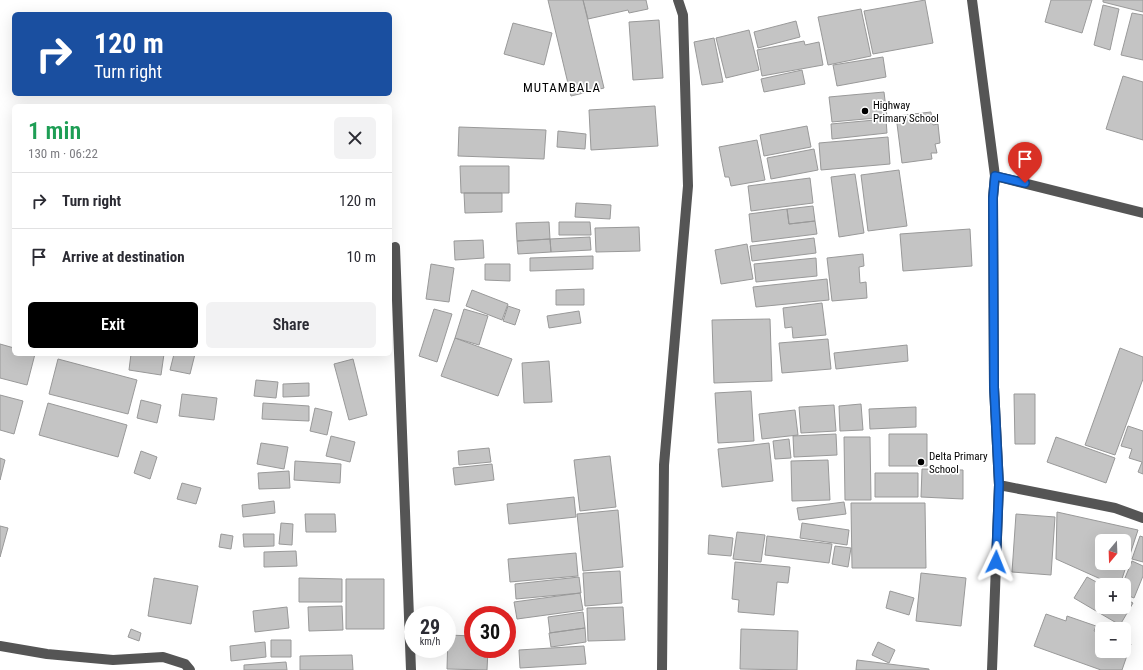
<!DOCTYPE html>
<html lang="en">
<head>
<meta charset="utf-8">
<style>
	body { margin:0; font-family:"Roboto Condensed",sans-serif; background:#f2f2f3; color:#2b2b33; height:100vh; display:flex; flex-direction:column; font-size:15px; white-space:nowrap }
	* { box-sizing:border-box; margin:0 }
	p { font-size:13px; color:#7c7c81 }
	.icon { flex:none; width:22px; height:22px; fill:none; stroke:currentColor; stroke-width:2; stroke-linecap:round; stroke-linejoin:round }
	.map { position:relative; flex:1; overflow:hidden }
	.sheet { position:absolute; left:12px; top:104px; width:380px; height:252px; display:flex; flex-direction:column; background:#fff; border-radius:6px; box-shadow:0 4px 16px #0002 }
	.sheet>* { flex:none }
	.guide { position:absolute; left:12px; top:12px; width:380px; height:84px; border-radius:6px; box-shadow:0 4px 16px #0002; background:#1a4fa0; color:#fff; overflow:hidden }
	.needle { width:26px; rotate:199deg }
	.buttons { position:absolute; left:1095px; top:534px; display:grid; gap:8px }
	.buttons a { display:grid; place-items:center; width:36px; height:36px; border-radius:6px; background:#fff; box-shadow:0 4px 16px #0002; font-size:20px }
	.speed { position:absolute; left:404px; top:606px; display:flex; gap:8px; font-size:20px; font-weight:700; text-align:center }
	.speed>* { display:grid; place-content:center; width:52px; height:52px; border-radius:50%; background:#fff; box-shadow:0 4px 16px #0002; line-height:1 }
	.speed small { font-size:10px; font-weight:400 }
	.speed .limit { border:6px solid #d22; background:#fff; color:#111 }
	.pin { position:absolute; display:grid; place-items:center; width:34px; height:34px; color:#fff; margin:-41px -17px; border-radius:50% 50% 50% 0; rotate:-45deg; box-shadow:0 0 4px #0007 }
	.pin .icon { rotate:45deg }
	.me { position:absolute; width:44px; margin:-22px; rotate:2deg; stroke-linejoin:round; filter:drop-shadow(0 0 3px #0008) }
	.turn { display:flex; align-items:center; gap:14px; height:84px; padding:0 16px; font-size:18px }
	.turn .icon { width:52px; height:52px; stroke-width:2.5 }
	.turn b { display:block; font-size:28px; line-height:34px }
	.round { display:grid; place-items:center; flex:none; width:42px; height:42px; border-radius:6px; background:#f2f2f3 }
	.head { display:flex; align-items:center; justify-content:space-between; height:68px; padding:0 16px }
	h1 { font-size:24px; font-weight:600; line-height:30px; color:#1e9e55 }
	.button { display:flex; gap:8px; margin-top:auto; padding:8px 16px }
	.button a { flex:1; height:46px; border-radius:6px; background:#000; color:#fff; font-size:16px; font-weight:600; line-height:46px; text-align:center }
	.button a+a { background:#f2f2f3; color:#2b2b33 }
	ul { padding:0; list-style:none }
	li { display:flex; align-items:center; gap:12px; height:56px; padding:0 16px; border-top:1px solid #e1e1e2 }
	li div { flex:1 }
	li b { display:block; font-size:15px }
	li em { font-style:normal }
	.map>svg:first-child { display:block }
	.building { fill:#c4c4c4; stroke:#999; fill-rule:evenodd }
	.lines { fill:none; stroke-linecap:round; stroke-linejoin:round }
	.minor { stroke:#555; stroke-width:10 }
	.route-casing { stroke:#114b97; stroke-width:10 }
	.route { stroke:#1a73e8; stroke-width:7 }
	.poi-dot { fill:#000; stroke:#fff; stroke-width:1.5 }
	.labels { text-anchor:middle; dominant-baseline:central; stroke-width:3.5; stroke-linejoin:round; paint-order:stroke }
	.poi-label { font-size:11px; fill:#000; stroke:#fff; text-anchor:start }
	.quarter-label { font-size:13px; letter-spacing:1px; fill:#000; stroke:#fff }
</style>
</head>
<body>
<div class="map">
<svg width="1143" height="670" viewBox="0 0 1143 670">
	<rect width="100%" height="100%" fill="#fff"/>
	<!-- building -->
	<path class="building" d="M548,0H583L604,88L571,96Z
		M583,0H646L648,9L629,13L628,10L588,19Z
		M925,0L933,43L873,54L864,11Z
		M1051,0H1092L1082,33L1045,22Z
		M1103,0H1143V12L1103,2Z
		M1103,5L1119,9L1110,50L1094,45Z
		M861,9L871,56L828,65L818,17Z
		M1132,13L1143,15V60L1121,55Z
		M659,20L663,78L633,80L629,22Z
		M796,21L800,37L758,48L754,32Z
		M513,23L552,33L544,65L504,54Z
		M749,30L759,70L726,78L716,38Z
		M714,38L723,82L702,85L694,42Z
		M804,41L805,45L819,42L823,65L762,76L757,50Z
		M883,57L886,77L837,86L833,65Z
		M802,70L805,84L764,92L761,79Z
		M1123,76L1143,82V140L1106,129Z
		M884,92L887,117L832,122L829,97Z
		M655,106L658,146L591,150L589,110Z
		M931,112L933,125L938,124L940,143L935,144L937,153H931L932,159L902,163L896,116Z
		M886,119L887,133L832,139L831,124Z
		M807,126L811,147L764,156L760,135Z
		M459,127L546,130L544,159L458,156Z
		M558,131L586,134L585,149L557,147Z
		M888,137L890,164L821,170L819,143Z
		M757,140L765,180L731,186L729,177H725L719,147Z
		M814,149L818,170L771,179L767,158Z
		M460,166H509V193H461Z
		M899,170L907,226L868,231L861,175Z
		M855,174L864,233L839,237L831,177Z
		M810,178L813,203L751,211L748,186Z
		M464,193H502V212L465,213Z
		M576,203L611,205L610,219L575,217Z
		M813,206L815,221L789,224L787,209Z
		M787,209L789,224L815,221L817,234L752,242L749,214Z
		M549,222L550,239L517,241L516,223Z
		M559,222H590L591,235H559Z
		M639,227L640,251L596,252L595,228Z
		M970,229L972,266L903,271L900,234Z
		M590,237L591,250L551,252L550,239Z
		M814,238L816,253L752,261L750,246Z
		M550,239L551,252L518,254L517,241Z
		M483,240L484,258L455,260L454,241Z
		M747,244L753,279L721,284L715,250Z
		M863,254L864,266L859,267L860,283L866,282L867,298L832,301L827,258Z
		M593,256V269L530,271V258Z
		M816,258L817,276L756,282L754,264Z
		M431,264L454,268L449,302L426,299Z
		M485,264H510V281L485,280Z
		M827,279L829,300L756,307L753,287Z
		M584,289V305H556V290Z
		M472,290L508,304L502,320L466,306Z
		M822,303L826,335L793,338L792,327L785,328L783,308Z
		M508,306L520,310L515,325L503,321Z
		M434,309L452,314L437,362L419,356Z
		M464,309L488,316L479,345L455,338Z
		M579,311L581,323L549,328L547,316Z
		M770,319L772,381L714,383L712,320Z
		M455,338L512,359L498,396L441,376Z
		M828,339L831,369L782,373L779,343Z
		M0,344L14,348V354H35L27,385L0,378Z
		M907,345L908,361L836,369L834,353Z
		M1120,348L1143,357V379L1115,455L1085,445Z
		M131,354H164L161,375L129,370Z
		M174,354H195L190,374L170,370Z
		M58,359L137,380L128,414L49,394Z
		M353,359L367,415L349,420L334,364Z
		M549,361L552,402L524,403L522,363Z
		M256,380L278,382L276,398L254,396Z
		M309,383V396L283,397V384Z
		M751,391L754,441L718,443L715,393Z
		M182,394L217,398L214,420L179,416Z
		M1014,394H1035V444H1015Z
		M0,395L23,401L14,434L0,430Z
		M141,400L161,405L157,423L137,418Z
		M48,403L127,425L118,457L39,435Z
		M263,403L309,406V421L262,419Z
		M861,404L863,430L840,431L839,406Z
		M834,405L836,431L801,433L799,407Z
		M916,407V427L870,429L869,409Z
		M315,408L332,412L327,435L310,431Z
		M795,410L798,435L762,439L759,414Z
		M1128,426L1143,431V474L1138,472L1142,462L1129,458L1132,449L1121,446Z
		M836,434L837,455L794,457L793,436Z
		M889,434H927V466H889Z
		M331,436L355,442L350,462L326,456Z
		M844,437H870L871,500H845Z
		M1056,437L1115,458L1106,483L1047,462Z
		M789,439L791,458L775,459L773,441Z
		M261,443L288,447L284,469L257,464Z
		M769,443L773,481L722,487L718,449Z
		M489,448L491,462L459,465L458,451Z
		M141,451L157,457L150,479L134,473Z
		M610,456L616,507L580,511L574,460Z
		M0,458L5,460L0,480Z
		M828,460L830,500L792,501L791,461Z
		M295,461L341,464L340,483L294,480Z
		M492,464L494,480L455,485L453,468Z
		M922,469L963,470V499L921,497Z
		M289,471L290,488L259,489L258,473Z
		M875,473H918V497H875Z
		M182,483L201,488L196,504L177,499Z
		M574,497L576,517L509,524L507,504Z
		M274,501L275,513L243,517L242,505Z
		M844,502L846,514L799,520L797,508Z
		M851,503H925L926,568H852Z
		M618,510L623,567L583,571L577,514Z
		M1057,512L1138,530L1120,585H1114L1056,559ZM1102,541H1124V563H1102Z
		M305,514H335L336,532H306Z
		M1016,514L1055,517L1051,575L1012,572Z
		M281,523L293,524L292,545L279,544Z
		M802,523L849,530L847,545L800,538Z
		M0,526L8,528L0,557Z
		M737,532L765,535L761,562L733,559Z
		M221,534L233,536L231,549L219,547Z
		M243,534H274V546L244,547Z
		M709,535L733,538L731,556L708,554Z
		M767,536L832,544L829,563L765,555Z
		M1140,536L1143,537V562L1132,559Z
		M835,546L851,548L848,567L832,564Z
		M296,551L297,566L264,567V552Z
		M576,553L578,576L510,582L508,559Z
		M1132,561L1143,566V576L1134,598L1124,594V585H1122Z
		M735,562L790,567L788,583L777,582L774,615L738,612L739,600L732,599Z
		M620,571L622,603L585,606L583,573Z
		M921,573L966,578L961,626L916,621Z
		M579,577L581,593L516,599L515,584Z
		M1087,577L1102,585V607H1124V598L1133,603L1120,625L1074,598Z
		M154,578L198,586L191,624L148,616Z
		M299,578L342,579V602H299Z
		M346,579H384V629H346Z
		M890,591L914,598L909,615L886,608Z
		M580,593L583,610L517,619L514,602Z
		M342,606L343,630L309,631L308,607Z
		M287,607L289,628L255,632L253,611Z
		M623,607L625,640L588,641L587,608Z
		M583,612L585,628L550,633L548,617Z
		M1046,614L1066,621L1067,616L1096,626L1094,631L1102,633V651H1124V641L1131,644L1122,670H1101L1034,646Z
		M585,628L586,642L551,647L549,633Z
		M131,629L141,633L139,641L128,637Z
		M741,629L798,631L797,670L740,669Z
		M448,635L473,636V649H488L487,670L447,669Z
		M271,640H291V657H271Z
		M265,642L266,657L231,661L230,646Z
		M878,642L895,650L889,663L872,655Z
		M584,646L586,664L520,668L519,650Z
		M352,655L353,670H300V656Z
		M857,660L929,669V670H856Z
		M286,662L287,670H244V665Z"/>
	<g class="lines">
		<!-- minor -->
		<path class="minor" d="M972,0L995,176L993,197L994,387L999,485L992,670
			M995,176L1143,213
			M395,247L411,670
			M999,485L1115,508L1143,518
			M0,646L47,654L113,660L163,657L185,664L190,670
			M662,670L664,465L688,186L683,15L678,0"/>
	</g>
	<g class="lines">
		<!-- route casing -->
		<g class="route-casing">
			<path id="route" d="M996,562L999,485L994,387L993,198L995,176L1025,183"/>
		</g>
		<!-- route -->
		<use href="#route" class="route"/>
	</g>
	<!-- markers -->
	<g class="poi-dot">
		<circle cx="865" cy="111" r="4"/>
		<circle cx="921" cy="462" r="4"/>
	</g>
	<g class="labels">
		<!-- poi labels -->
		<g class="poi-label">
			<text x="873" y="105">Highway<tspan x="873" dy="13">Primary School</tspan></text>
			<text x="929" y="456">Delta Primary<tspan x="929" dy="13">School</tspan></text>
		</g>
		<!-- quarter labels -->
		<g class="quarter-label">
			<text x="562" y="87">MUTAMBALA</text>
		</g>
	</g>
</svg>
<div class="buttons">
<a><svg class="needle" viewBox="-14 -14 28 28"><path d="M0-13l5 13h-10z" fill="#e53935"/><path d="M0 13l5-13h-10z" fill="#7c7c81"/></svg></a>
<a>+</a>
<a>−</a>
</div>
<div class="speed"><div>29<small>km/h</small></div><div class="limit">30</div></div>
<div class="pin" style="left:1025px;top:183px;background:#d93025"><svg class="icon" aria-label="arrive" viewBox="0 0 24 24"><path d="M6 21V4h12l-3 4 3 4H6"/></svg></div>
<svg class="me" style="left:996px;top:562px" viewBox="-20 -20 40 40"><path d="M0-17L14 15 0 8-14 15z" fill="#1a73e8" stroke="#fff" stroke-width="4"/></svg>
<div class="guide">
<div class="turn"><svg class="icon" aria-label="right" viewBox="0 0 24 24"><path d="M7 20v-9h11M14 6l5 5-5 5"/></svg><div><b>120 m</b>Turn right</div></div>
</div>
<section class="sheet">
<div class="head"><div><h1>1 min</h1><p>130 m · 06:22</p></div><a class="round"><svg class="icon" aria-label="close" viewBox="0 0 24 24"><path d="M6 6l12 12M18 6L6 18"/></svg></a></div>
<ul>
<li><svg class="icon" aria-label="right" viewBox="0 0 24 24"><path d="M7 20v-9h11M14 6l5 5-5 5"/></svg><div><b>Turn right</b></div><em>120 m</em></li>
<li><svg class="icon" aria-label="arrive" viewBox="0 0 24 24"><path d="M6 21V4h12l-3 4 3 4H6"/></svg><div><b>Arrive at destination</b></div><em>10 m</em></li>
</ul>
<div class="button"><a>Exit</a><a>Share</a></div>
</section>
</div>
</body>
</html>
